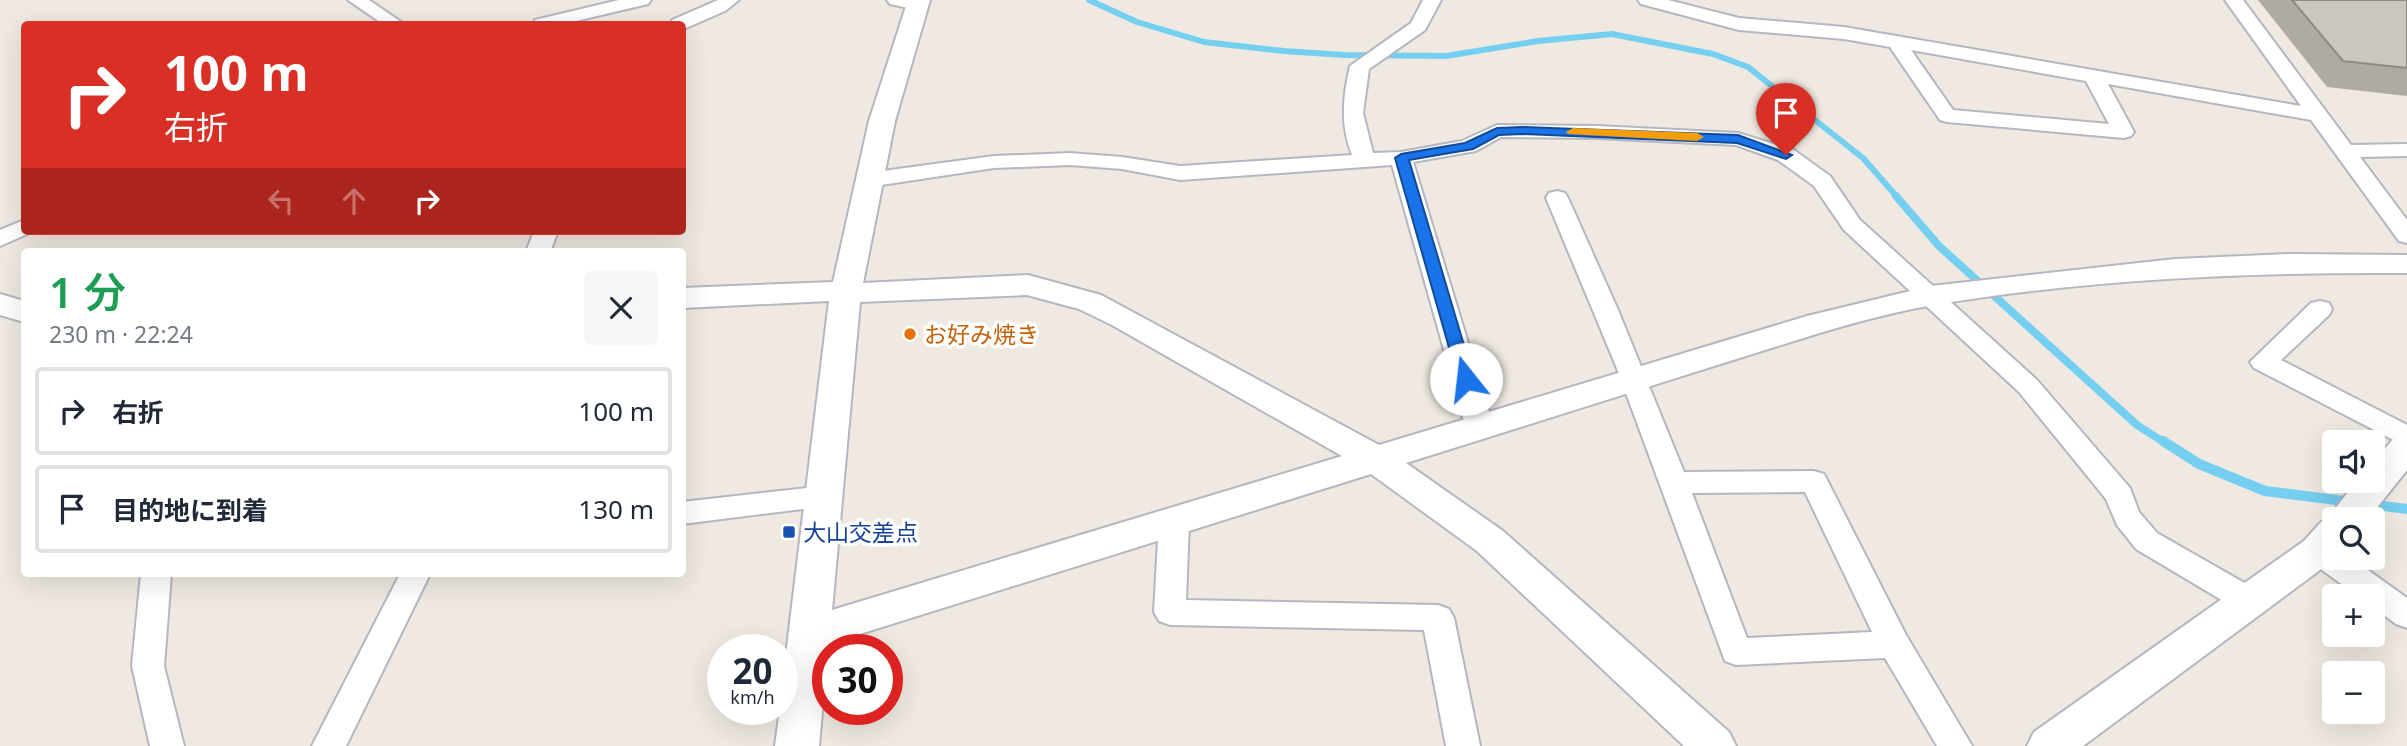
<!DOCTYPE html>
<html lang="ja">
<head>
<meta charset="utf-8">
<style>
	body { margin:0; font-family:"Noto Sans","Noto Sans JP",sans-serif; background:#f6f6f7; color:#1f2937; height:100vh; display:flex; flex-direction:column; font-size:26px; white-space:nowrap }
	* { box-sizing:border-box; margin:0 }
	p { font-size:23px; color:#747a83 }
	.icon { flex:none; width:38px; height:38px; fill:none; stroke:currentColor; stroke-width:2; stroke-linecap:round; stroke-linejoin:round }
	.map { position:relative; flex:1; overflow:hidden }
	.details { position:absolute; left:21px; top:248px; width:665px; height:329px; display:flex; flex-direction:column; background:#fff; border-radius:7px; box-shadow:0 7px 28px #0002 }
	.details>* { flex:none }
	.guide { position:absolute; left:21px; top:21px; width:665px; height:214px; border-radius:7px; box-shadow:0 7px 28px #0002; background:#d93025; color:#fff; overflow:hidden }
	.fabs { position:absolute; left:2322px; top:430px; display:grid; gap:14px }
	.fabs a { display:grid; place-items:center; width:63px; height:63px; border-radius:7px; background:#fff; box-shadow:0 7px 28px #0002; font-size:35px }
	.speed { position:absolute; left:707px; top:634px; display:flex; gap:14px; font-size:35px; font-weight:700; text-align:center }
	.speed>* { display:grid; place-content:center; width:91px; height:91px; border-radius:50%; background:#fff; box-shadow:0 7px 28px #0002; line-height:1 }
	.speed small { font-size:18px; font-weight:400 }
	.speed .limit { border:10px solid #d22; background:#fff; color:#111 }
	.pin { position:absolute; display:grid; place-items:center; width:60px; height:60px; color:#fff; margin:-72px -30px; border-radius:50% 50% 50% 0; rotate:-45deg; box-shadow:0 0 7px #0007 }
	.pin .icon { rotate:45deg }
	.me { position:absolute; width:77px; margin:-38px; rotate:344deg; stroke-linejoin:round; filter:drop-shadow(0 0 5px #0008) }
	.turn { display:flex; align-items:center; gap:24px; height:147px; padding:0 28px; font-size:32px }
	.turn .icon { width:91px; height:91px; stroke-width:2.5 }
	.turn b { display:block; font-size:49px; line-height:60px }
	.lanes { display:flex; align-items:center; height:66px; padding:0 28px; background:#0003; justify-content:center; gap:35px; direction:ltr }
	.lanes .off { opacity:.35 }
	.round { display:grid; place-items:center; flex:none; width:74px; height:74px; border-radius:7px; background:#f6f6f7 }
	.head { display:flex; align-items:center; justify-content:space-between; height:119px; padding:0 28px }
	h1 { font-size:42px; font-weight:600; line-height:52px; color:#1e9e55 }
	ul { padding:0; list-style:none }
	li { display:flex; align-items:center; gap:21px; height:88px; margin:0 14px 10px; padding:0 14px; border:4px solid #e0e1e3; border-radius:7px }
	li div { flex:1 }
	li b { display:block; font-size:26px }
	li em { font-style:normal }
	.map>svg:first-child { display:block }
	.lines { fill:none; stroke-linecap:round; stroke-linejoin:round }
	.stream-far2 { stroke:#75cff0; stroke-width:6 }
	.stream-far1 { stroke:#75cff0; stroke-width:8 }
	.stream { stroke:#75cff0; stroke-width:10 }
	.minor-casing { stroke:#b4b7c1; stroke-width:4 }
	.tertiary-casing { stroke:#b4b7c1; stroke-width:4 }
	.minor { fill:#fff; fill-rule:evenodd }
	.tertiary { fill:#fff; fill-rule:evenodd }
	.wall { fill:#afaba4 }
	.building { fill:#cbc7bf; stroke:#8e8b86; stroke-width:2 }
	.route { fill:#1a73e8; stroke:#114b97; stroke-width:2 }
	.slow { fill:#f59e0b }
	.food-dot { fill:#e8710a; stroke:#fff; stroke-width:2.5 }
	.transit-dot { fill:#1a4fb4; stroke:#fff; stroke-width:2.5 }
	.labels { text-anchor:middle; dominant-baseline:central; stroke-width:7; stroke-linejoin:round; paint-order:stroke }
	.food-label { font-size:23px; fill:#c56008; stroke:#fff; text-anchor:start }
	.transit-label { font-size:23px; fill:#164399; stroke:#fff; text-anchor:start }
</style>
</head>
<body>
<div class="map">
<svg width="2407" height="746" viewBox="0 0 2407 746">
	<rect width="100%" height="100%" fill="#efe9e1"/>
	<g class="lines">
		<!-- stream-far2 -->
		<path class="stream-far2" d="M1089,0L1137,22L1204,42L1284,51L1344,55L1446,56L1538,41L1612,34L1713,54L1748,67L1863,158L1898,198"/>
		<!-- stream-far1 -->
		<path class="stream-far1" d="M1896,196L1939,246L2137,425L2165,443"/>
		<!-- stream -->
		<path class="stream" d="M2163,441L2199,464L2265,491L2352,502
			M2368,504L2407,509"/>
		<!-- minor casing -->
		<g class="minor-casing">
			<path id="minor" d="M348,0H369L404,24H383Z
				M619,0H651L648,4L563,24H533L535,20Z
				M718,0H739L725,11L686,28L682,29V24H670L672,20Z
				M887,0H919L926,5L917,10L890,4Z
				M1423,0H1441L1425,30L1369,69L1363,113L1373,153L1401,152L1462,141L1497,125L1597,126L1738,133L1794,150L1830,176L1860,220L2037,380L2130,488L2139,512L2157,533L2262,593L2267,602L2262,611L2251,614L2240,611L2136,549L2117,525L2106,499L2019,392L1844,230L1814,186L1778,160L1736,145L1597,138L1501,137L1476,151L1413,162L1494,428L1490,435L1480,438L1470,435L1466,428L1392,165L1180,180L1122,169L1070,165L994,168L868,187L860,185L857,180L860,175L868,173L994,156L1070,153L1122,157L1180,166L1352,155C1340,125 1343,96 1350,66L1411,23Z
				M1638,0H1668L1739,18L1844,27L2301,106L2225,0H2243L2351,145L2407,144V156L2360,157L2407,220V243L2399,241L2311,120L2108,84L2134,132L2131,136L2124,138L1947,122L1940,120L1890,47L1844,39L1739,30L1641,4ZM1911,50L2086,81L2109,124L1953,110Z
				M1557,191L1565,193L1568,198L1618,310L1684,472L1814,471L1824,474L1906,635L1972,746H1937L1885,658L1736,665L1725,661L1616,366L1546,198L1549,193ZM1805,492L1872,632L1747,638L1692,493Z
				M24,220V231L32,232L0,246V230Z
				M534,231H558L550,252H526Z
				M2320,301L2329,303L2332,309L2329,315L2281,360L2407,425V447L2254,368L2250,362L2311,303Z
				M825,486L835,489L839,497L835,505L682,524V502Z
				M1174,511L1184,514L1189,522L1186,600L1438,605L1449,609L1454,618L1480,746H1446L1424,630L1170,625L1159,621L1154,612L1159,522L1164,514Z
				M2318,539L2334,547V558H2351L2407,598V628L2396,624L2373,607V597H2359L2307,559L2303,551L2307,543Z
				M141,574H171L164,666L184,746H150L132,666Z
				M400,574H430L346,746H312Z"/>
		</g>
		<!-- tertiary casing -->
		<g class="tertiary-casing">
			<path id="tertiary" d="M908,0H930L895,121L863,283L1028,275L1101,295L1379,445L1807,316L1931,286L2175,259L2290,254L2407,255V273C2248,272 2090,279 1933,305C1859,318 1786,344 1714,366C1612,398 1509,431 1406,463L1503,531L1729,732L1736,746H1684L1477,551L1371,474L828,644L819,746H775L780,709H782V688L829,301L682,308V288L833,282L869,121ZM1027,295L1079,309L1112,325L1342,456L832,610L860,302Z
				M0,294L24,301V322L0,315Z
				M2407,433V470L2367,520H2334V558L2332,561L2083,746H2027L2034,732L2304,541L2321,522L2326,520L2357,481H2373V462L2395,437Z"/>
		</g>
		<!-- minor -->
		<use href="#minor" class="minor"/>
		<!-- tertiary -->
		<use href="#tertiary" class="tertiary"/>
	</g>
	<!-- wall -->
	<path class="wall" d="M2258,0H2407V96L2327,87Z"/>
	<!-- building -->
	<path class="building" d="M2292,0H2407V68L2343,61Z"/>
	<!-- route -->
	<path class="route" d="M1522,127L1738,135L1792,155L1786,159L1737,143L1522,134L1499,135L1473,149L1409,160L1474,379L1466,384L1458,379L1395,158L1401,154L1465,143L1497,128Z"/>
	<!-- slow -->
	<path class="slow" d="M1573,128L1697,133L1704,137L1697,141L1568,134L1566,132Z"/>
	<!-- markers -->
	<circle class="food-dot" cx="910" cy="334" r="7"/>
	<rect class="transit-dot" x="782" y="525" width="14" height="14" rx="3.5"/>
	<g class="labels">
		<!-- food labels -->
		<g class="food-label">
			<text x="924" y="334">お好み焼き</text>
		</g>
		<!-- transit labels -->
		<g class="transit-label">
			<text x="803" y="532">大山交差点</text>
		</g>
	</g>
</svg>
<div class="fabs">
<a><svg class="icon" aria-label="sound" viewBox="0 0 24 24"><path d="M4 9h4l5-4v14l-5-4H4zM17 9q2 3 0 6"/></svg></a>
<a><svg class="icon" aria-label="search" viewBox="0 0 24 24"><circle cx="10" cy="10" r="6"/><path d="M15 15l6 6"/></svg></a>
<a>+</a>
<a>−</a>
</div>
<div class="speed"><div>20<small>km/h</small></div><div class="limit">30</div></div>
<div class="pin" style="left:1786px;top:155px;background:#d93025"><svg class="icon" aria-label="arrive" viewBox="0 0 24 24"><path d="M6 21V4h12l-3 4 3 4H6"/></svg></div>
<svg class="me" style="left:1466px;top:379px" viewBox="-20 -20 40 40"><circle r="19" fill="#fff"/><path d="M0-13L10 11 0 6-10 11z" fill="#1a73e8"/></svg>
<div class="guide">
<div class="turn"><svg class="icon" aria-label="right" viewBox="0 0 24 24"><path d="M7 20v-9h11M14 6l5 5-5 5"/></svg><div><b>100 m</b>右折</div></div>
<div class="lanes"><svg class="icon off" aria-label="left" viewBox="0 0 24 24"><path d="M17 20v-9H6M10 6l-5 5 5 5"/></svg><svg class="icon off" aria-label="ahead" viewBox="0 0 24 24"><path d="M12 20V5M6 11l6-6 6 6"/></svg><svg class="icon" aria-label="right" viewBox="0 0 24 24"><path d="M7 20v-9h11M14 6l5 5-5 5"/></svg></div>
</div>
<section class="details">
<div class="head"><div><h1>1 分</h1><p>230 m · 22:24</p></div><a class="round"><svg class="icon" aria-label="close" viewBox="0 0 24 24"><path d="M6 6l12 12M18 6L6 18"/></svg></a></div>
<ul>
<li><svg class="icon" aria-label="right" viewBox="0 0 24 24"><path d="M7 20v-9h11M14 6l5 5-5 5"/></svg><div><b>右折</b></div><em>100 m</em></li>
<li><svg class="icon" aria-label="arrive" viewBox="0 0 24 24"><path d="M6 21V4h12l-3 4 3 4H6"/></svg><div><b>目的地に到着</b></div><em>130 m</em></li>
</ul>
</section>
</div>
</body>
</html>
